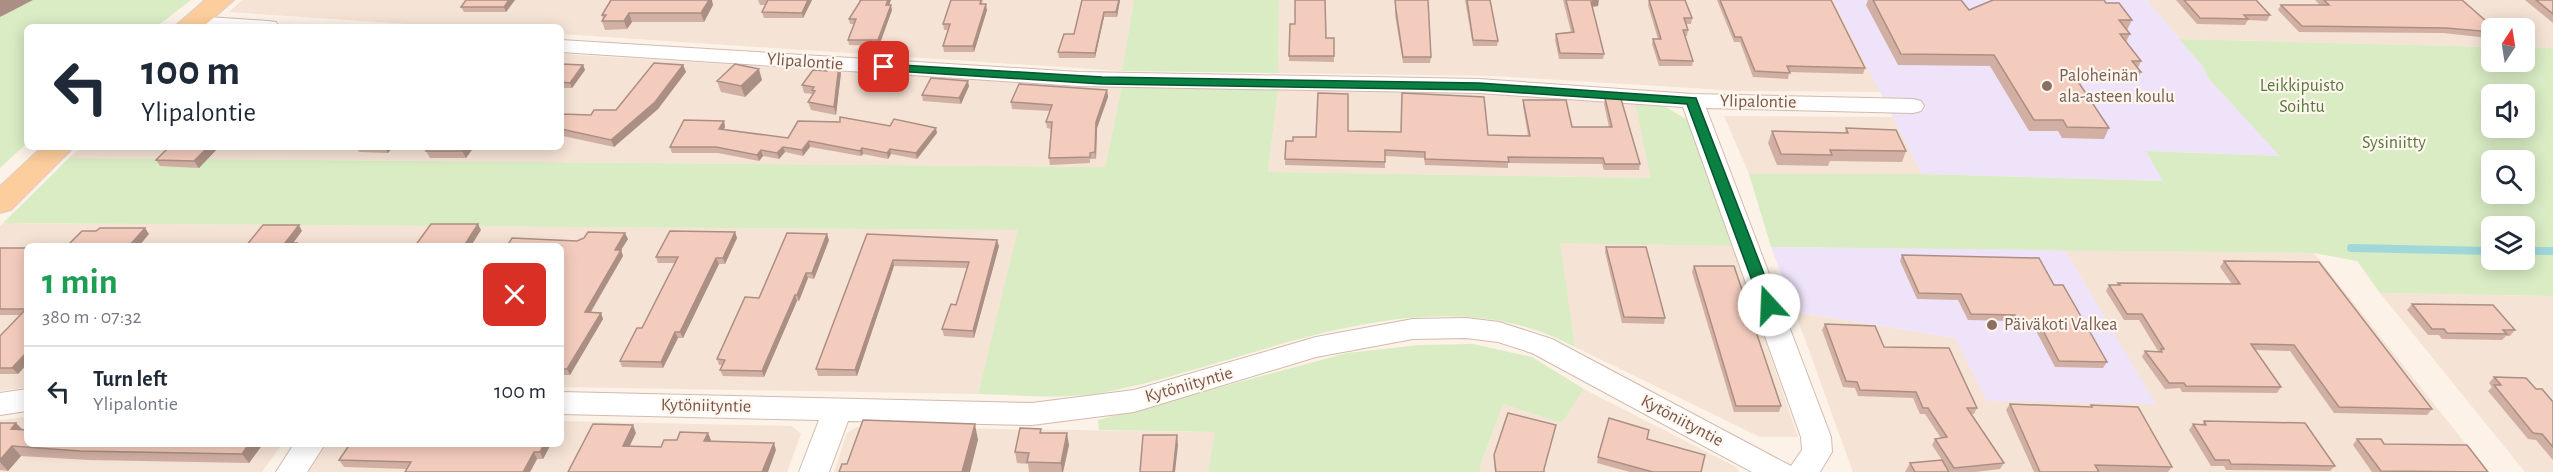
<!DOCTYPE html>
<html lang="en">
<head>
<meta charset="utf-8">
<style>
	body { margin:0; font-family:"Alegreya Sans",sans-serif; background:#f6f6f7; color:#1f2937; height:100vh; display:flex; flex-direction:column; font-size:22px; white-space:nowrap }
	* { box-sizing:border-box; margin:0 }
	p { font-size:20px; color:#747a83 }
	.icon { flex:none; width:33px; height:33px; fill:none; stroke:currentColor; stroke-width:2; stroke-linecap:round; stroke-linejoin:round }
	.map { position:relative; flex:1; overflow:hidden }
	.side { position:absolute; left:24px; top:243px; width:540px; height:204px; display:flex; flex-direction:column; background:#fff; border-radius:9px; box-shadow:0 3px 15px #0003 }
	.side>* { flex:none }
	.top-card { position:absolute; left:24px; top:24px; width:540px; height:126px; border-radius:9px; box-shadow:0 3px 15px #0003; background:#fff; color:#1f2937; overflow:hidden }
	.needle { width:39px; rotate:12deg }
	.tools { position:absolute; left:2481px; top:18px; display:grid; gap:12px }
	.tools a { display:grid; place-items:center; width:54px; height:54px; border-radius:9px; background:#fff; box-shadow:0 3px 15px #0003; font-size:30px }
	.pin { position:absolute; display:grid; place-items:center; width:51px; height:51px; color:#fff; margin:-26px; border-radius:12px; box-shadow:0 3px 9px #0006 }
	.me { position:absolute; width:66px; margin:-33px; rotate:340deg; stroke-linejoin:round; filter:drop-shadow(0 0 4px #0008) }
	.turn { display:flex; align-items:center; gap:21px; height:126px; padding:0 18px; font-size:27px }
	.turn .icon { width:78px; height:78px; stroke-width:2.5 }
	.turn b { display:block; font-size:42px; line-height:51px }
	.round { display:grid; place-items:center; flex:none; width:63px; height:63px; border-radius:9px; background:#f6f6f7 }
	.overview { display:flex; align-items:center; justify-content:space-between; height:102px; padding:0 18px }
	h1 { font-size:36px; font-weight:700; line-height:45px; color:#1e9e55 }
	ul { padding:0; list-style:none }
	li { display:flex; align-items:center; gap:18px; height:90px; padding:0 18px; border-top:2px solid #e0e1e3 }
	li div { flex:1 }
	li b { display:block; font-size:22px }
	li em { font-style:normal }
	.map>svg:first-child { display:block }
	.residential { fill:#f5e3d5 }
	.education { fill:#efe3fa }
	.green { fill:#d9ecc4; fill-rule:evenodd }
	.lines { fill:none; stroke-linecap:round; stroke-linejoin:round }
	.stream { stroke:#a0d8da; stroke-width:8 }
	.minor-casing { stroke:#d2baae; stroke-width:2 }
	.major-casing { stroke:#d9cfcc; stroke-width:2 }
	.minor { fill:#fff; fill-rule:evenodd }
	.major { fill:#fdce9d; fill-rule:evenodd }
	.wall { fill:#d2afa3 }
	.shaded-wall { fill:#ab8f84 }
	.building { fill:#f4ccbd; stroke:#ab8f84; stroke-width:1.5 }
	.route { fill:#0b8043; stroke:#07532c; stroke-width:1.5 }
	.education-dot { fill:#8d6e63; stroke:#fff6ee; stroke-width:2 }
	.labels { text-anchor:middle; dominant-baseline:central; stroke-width:4.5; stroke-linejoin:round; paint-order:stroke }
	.street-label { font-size:18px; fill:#78554a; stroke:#fff6ee }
	.education-label { font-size:18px; fill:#785e54; stroke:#fff6ee; text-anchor:start }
	.park-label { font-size:18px; fill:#57783e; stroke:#fff6ee }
</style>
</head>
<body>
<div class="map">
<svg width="2553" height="472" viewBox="0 0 2553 472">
	<rect width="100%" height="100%" fill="#fdf2e7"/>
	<!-- residential -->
	<path class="residential" d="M242,0H1134L1122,71L561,34V27H451L229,12Z
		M1279,0H1833L1882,92L1740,91L1495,76L1278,73Z
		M2147,0H2553V48L2525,47L2524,28H2492L2491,47L2179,39Z
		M561,54L771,67L1122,86L1105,167L69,158L81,147H561Z
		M1278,90L1470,93L1659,103L1651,178L1268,172Z
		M1724,116L1893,117L1922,174H1749Z
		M3,223L1019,230L978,394L561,387V246H27V387L0,391V226Z
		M1559,242L1733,246L1798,437H1760L1575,347Z
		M2065,250L2314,253L2488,472H1853L1795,312L1955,338L2155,404Z
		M2380,293L2553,296V472H2525Z
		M1584,389L1736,467L1739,472H1481L1480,466L1503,404L1562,423Z
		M27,417V444H282L262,472H0V420Z
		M561,421L792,426L801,434L787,472H307L326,444H561Z
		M857,427L1216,432L1208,472H834L847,433Z"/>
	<!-- education -->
	<path class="education" d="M1833,0H2147L2202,65L2209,79L2281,156L2147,151L2164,181L1922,174Z
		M1771,247L2065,250L2156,404L1987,401L1955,338L1795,312Z"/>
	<!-- green -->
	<path class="green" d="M0,0H191L156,27H27V143L0,168Z
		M1134,0H1279L1278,73L1122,71Z
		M2179,39L2491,47L2492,62H2524L2525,47L2553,48V296L2380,293L2357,261L2314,253L1771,247L1749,174H1922L2163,181L2146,151L2280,156L2209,79L2202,65ZM2492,94H2524V128H2492ZM2492,160H2524V194H2492ZM2492,226H2524V260H2492Z
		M1122,86L1278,90L1268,172L1651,178L1635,102L1659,103L1691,122L1733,246L1560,243L1575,347C1427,268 1255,363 1106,392C1064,400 1020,395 978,394L1018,230L3,223L69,158L1105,167Z
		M1473,344L1532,357L1584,389L1562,423L1503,404L1480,466L1481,472H1208L1215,432L1099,430L1098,420L1347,353L1419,345Z"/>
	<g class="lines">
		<!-- stream -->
		<path class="stream" d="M2351,248L2492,251
			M2524,251H2553"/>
		<!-- minor casing -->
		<g class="minor-casing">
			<path id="minor" d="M193,16L268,21L276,22L279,27L186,26L182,22L186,18Z
				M561,40L1079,72L1479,79L1692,94L1913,99L1921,101L1924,106L1921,111L1913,113L1706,108L1831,437L1832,452L1820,472H1752L1532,353L1498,342L1466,338L1413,339L1316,357L1134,412L1032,425L848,421L829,472H799L819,420L561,414V392L1032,403L1134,390L1316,337L1413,319L1466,318L1499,322L1552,339L1791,466L1802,450L1801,437L1683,107L1479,93L1079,86L561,52Z
				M27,389V411L0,415V393Z
				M294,444H325L307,472H276Z"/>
		</g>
		<!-- major casing -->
		<g class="major-casing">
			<path id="major" d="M205,0H234L203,27H174Z
				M42,147H74L11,210L0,213V186Z"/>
		</g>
		<!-- minor -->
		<use href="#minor" class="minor"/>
		<!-- major -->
		<use href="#major" class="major"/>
	</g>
	<!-- wall -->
	<path class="wall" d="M515,0L506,12H464L461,7Z
		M758,0H812L803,18H764L762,12L766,5H760Z
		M859,0H891L889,5L892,10L879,46L849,45L848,40L854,24H850L849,19L860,3Z
		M951,0H983L982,4L987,10L974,52H944L943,46L948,30H944L943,24Z
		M1082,0H1120L1117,17H1104L1095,58H1059L1058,52L1074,34Z
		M1395,0L1431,57L1430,63H1403L1395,15Z
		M1465,0H1490L1498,41L1497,46H1473Z
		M1563,0H1598V6L1592,7L1604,54L1603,59H1559L1555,40L1556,34L1571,32Z
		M1649,0L1692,18L1691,24H1686L1688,30L1687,36H1685L1693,61L1692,66H1659L1652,44L1653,39H1658L1648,5Z
		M1717,0H1831L1865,68L1863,74L1789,72L1788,79L1753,77L1740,42H1734Z
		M1868,0H1961L1969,10L2106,3L2132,20L2127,30L2130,34L2126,42L2141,61L2138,68L2141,72L2135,83L2078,82L2109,128L2104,139L2062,138L2058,131H2029L1990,66L1898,65L1866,5Z
		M2176,0H2256L2270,15L2267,21L2248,20L2245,25L2197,24Z
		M2315,0H2462L2492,28V35L2489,38L2443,33L2299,32L2278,10L2281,5H2320Z
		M2525,0H2553V23Z
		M713,5L704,22H632L627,29L605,30L602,21L603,19L602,15Z
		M1290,24H1295L1326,38H1334V62L1289,61Z
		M561,64L583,65L585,70L572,88H561Z
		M683,65L686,72L658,109L614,147L563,136L561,138V114L591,115L616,110Z
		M841,73L836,115L811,110L808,102L813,94L804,93L802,85Z
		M762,80L745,97L721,92L717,81Z
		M969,86L961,104L923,101L922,95Z
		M1107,90L1108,97L1097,128L1096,159H1090V163L1050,165L1049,158L1051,129L1047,128L1046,122L1050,111L1012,109L1011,102Z
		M1605,98L1640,164L1639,170H1604L1602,164L1508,163V168L1425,165L1424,158L1385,156V168L1285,165L1286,141H1293L1348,131L1528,136L1523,106V100L1572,127H1609L1604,104Z
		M724,121L725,127L724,129L788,138L890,126L937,133L917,159L891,154L888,159L863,154L861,156L810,147L803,156L785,152L779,159L763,156L759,161L718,153H672L670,147Z
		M1846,128L1906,151L1902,162L1830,161L1828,166L1777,165L1768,143L1772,131L1845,133Z
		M97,147H219L199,168L160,166L156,160L169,147L99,149Z
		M356,147H393L388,153L359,152Z
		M429,147H474L466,158H430L426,151Z
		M735,232L737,238L725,264H719L683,338H678L663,368L622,367L620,361L642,328L675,263H658L656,257Z
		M867,234L999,246L974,338L944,336L942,329L956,305L967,268L894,266L857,376H818L816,369Z
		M628,239L621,250L623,256L591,312L601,313L603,319L570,375H561V246L577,241Z
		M829,240L814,279L808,278L799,301H797L764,377L723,376L720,370L722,365H719L717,359L759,298Z
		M1606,247L1665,318L1664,324L1622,323L1605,252Z
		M0,248H27V364L18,374H0V336L20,315H0Z
		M1902,255L2054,285L2107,362L2103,368L2055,367L2035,329H2015L2012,321L1968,320L1958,300L1917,299L1900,261Z
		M2224,261L2432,409L2427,415L2334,413L2290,351L2255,350L2281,387L2277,393L2182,392L2180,388L2165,389L2142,357L2145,351H2158L2139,320H2124L2106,291L2109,285H2117L2118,283L2232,284L2220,267Z
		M1694,266L1781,406L1779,412H1734L1692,272Z
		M2412,304L2515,330L2510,336H2506L2502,340L2442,339L2439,335H2428L2407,310Z
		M1825,324L1884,347L1977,408L1974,414H1971L2004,463L2000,469L1975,472H1950L1932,445L1935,439L1941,438L1925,414H1920L1913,398L1858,396L1855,388L1843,387L1822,330Z
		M2494,377L2536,389L2553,402V460L2536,440L2528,439L2488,391L2492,387L2489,383Z
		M2010,404L2090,407L2091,405L2172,467L2168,472H2034L2006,410Z
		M2204,421L2335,466L2330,471L2226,470L2224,466H2211L2189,430L2193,424L2202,425Z
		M0,423L22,430L263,444L249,463L89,460L21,456L8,471L0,470Z
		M1647,439L1701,472H1630L1597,463L1598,457Z
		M2357,439L2384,444L2488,472H2372L2353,445Z
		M551,444L543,459H537L530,472H405L407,469L344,467L339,460Z
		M1069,445L1063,472H1029L1028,464L1017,463L1015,452Z
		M1494,455L1544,470V472H1495L1494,461Z
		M1910,463L1949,472H1905Z"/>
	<!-- shaded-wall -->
	<path class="shaded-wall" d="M0,0H33L0,17Z
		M509,0H515L506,12L504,7Z
		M709,0H712L713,5L704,22L701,13Z
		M808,0H812L803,18L802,13Z
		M888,0H891L887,10L886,5Z
		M1119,0H1120L1117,17L1116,12Z
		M1599,0L1598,6L1590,7L1591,2Z
		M986,4L987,10L974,52L973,46Z
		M891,5L892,10L879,46L878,40Z
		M1104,12V17L1095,58V53Z
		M629,13L632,22L627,29L624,21Z
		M583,65L585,70L572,88L570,83Z
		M683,65L686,72L658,109L614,147L611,140Z
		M839,65L841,73L836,115L834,107Z
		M759,69L762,80L745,97L741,86Z
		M968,81L969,86L961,104L959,98Z
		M1107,90L1108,97L1097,128L1096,159L1095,152L1096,122Z
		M724,121L725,127L721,135L719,129Z
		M936,128L937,133L917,159L916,153Z
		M809,141L810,147L803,156L802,150Z
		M208,147H219L199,168L194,161Z
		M385,147H393L388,153Z
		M465,147H474L466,158L462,151Z
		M783,147L785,152L779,159L777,153Z
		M862,148L863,154L861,156L860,151Z
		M890,149L891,154L888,159L887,153Z
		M761,150L763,156L759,161L757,155Z
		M478,224L481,230L471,246H464Z
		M299,225L302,231L291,246L285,243Z
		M145,228L149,234L139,246H129Z
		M735,232L737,238L725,264L723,258Z
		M625,233L628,239L621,250L623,256L587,318L585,312L615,250Z
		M827,234L829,240L814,279L812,273Z
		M997,240L999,246L974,338L973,331Z
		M716,258L719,264L683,338L680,332Z
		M893,260L894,266L857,376L855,370Z
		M806,273L808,278L799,301L797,295Z
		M795,295L797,301L764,377L762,371Z
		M601,313L603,319L570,375L567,369Z
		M675,332L678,338L663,368L661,362Z
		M27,352V364L18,374L12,368Z
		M16,423L26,433L11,429Z
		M975,424L978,440L970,472H962Z
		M633,425L636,433L626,454L623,446Z
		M708,433L711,440L707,448L704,441Z
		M1067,433L1069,445L1063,472H1062L1061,463Z
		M1177,435L1178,445L1175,472H1173Z
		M774,443L776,450L768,472H762Z
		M249,444H263L249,463L242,454Z
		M544,444H551L543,459L540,452Z
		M12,446L21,456L8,471L0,462V460Z
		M534,452L537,459L530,472H523Z"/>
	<!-- building -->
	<path class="building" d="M466,0H509L504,7H461Z
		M611,0H709L701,13H629L624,21H602L606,15H602Z
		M768,0H808L802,13L762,12Z
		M861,0H888L886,5H891L878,40H848L856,19H849Z
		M951,0H981L980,4H986L973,46H943L950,24H943Z
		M1082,0H1119L1116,12H1104L1095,53L1058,52L1064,34H1074Z
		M1295,0H1325L1326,38H1334V56H1289L1290,24H1295Z
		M1395,0H1428L1431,57H1403L1396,10Z
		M1467,0H1490L1498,41L1473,40Z
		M1566,0H1598L1591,2L1604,54L1560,53L1556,34L1574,32Z
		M1649,0H1685L1692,18H1684L1688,30H1683L1693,61L1660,60L1653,39H1661Z
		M1720,0H1831L1865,68L1787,66L1790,73L1755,71L1741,37H1735Z
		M1873,0H1961L1969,10L1993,0H2104L2106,3H2119L2132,20H2119L2130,34H2120L2141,61H2132L2141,72L2071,71L2109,128L2067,127L2063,120H2034L1994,55L1901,54Z
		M2184,0H2256L2270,15H2244L2248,19L2200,18Z
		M2324,0H2462L2494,28L2491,29L2492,32L2446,28L2302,26L2281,5H2329Z
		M2536,0H2553V14Z
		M654,63L683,65L655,102L611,140L561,129V114L591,115L594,110H616Z
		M561,64L583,65L570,83L561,82Z
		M735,64L759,69L741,86L717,81Z
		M831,65H839L834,107L808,102L815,91L812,90L814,87L802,85L813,70L827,71Z
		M931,78L968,81L959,98L922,95Z
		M1019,84L1107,90L1096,122L1095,152L1090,153V157L1049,158L1052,122H1046L1052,105L1011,102Z
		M1318,93L1348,94V131L1401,132L1402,93L1484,97L1488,135L1530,136L1523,100H1566L1572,127H1612L1605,98L1621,99L1640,164H1605L1603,158L1508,157L1509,162L1425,159V152L1385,150V162L1285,159L1286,141H1293V137H1316Z
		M840,117L890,126L894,119L936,128L916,153L890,149L887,153L862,148L860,151L809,141L802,150L783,147L777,153L761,150L757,155L716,147H670L684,120L724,121L719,129L788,138L798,121L840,122Z
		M1846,128L1896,130L1906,151L1830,150L1832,155L1781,154L1772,131L1848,133Z
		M169,147H208L194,161L156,160Z
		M429,147H465L462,151H426Z
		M431,224H478L464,246H415Z
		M263,225H299L285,243H297L295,246H246Z
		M100,228H145L129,246H67L82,231H96Z
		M670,231L735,232L723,258H716L680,332H675L661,362L620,361L637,328H642L678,257H656Z
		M588,232L625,233L615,250H621L585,312L601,313L567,369H561V246H507L512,238L577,241L584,238Z
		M787,233L827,234L812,273H806L797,295H795L762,371L720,370L725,360L717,359L745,297L759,298Z
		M867,234L997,240L973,331L942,329L951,304L956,305L969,262L893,260L855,370L816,369Z
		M1606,247H1646L1665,318L1624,317Z
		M0,248H27V352L12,368H0V336L26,309H0Z
		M1902,255L2039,258L2054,285H2063L2107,362L2059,361L2039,323H2018L2015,315L1971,314L1961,294L1919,293Z
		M2224,261L2319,262L2432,409L2339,407L2294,345L2251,344L2281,387L2186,386L2184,383H2169L2145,351L2162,352L2161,349H2164L2142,314H2127L2109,285H2120L2118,283L2240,284Z
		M1694,266H1734L1781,406H1736Z
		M2412,304L2493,305L2515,330H2503L2507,334L2447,333L2444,329H2432Z
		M1825,324L1875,326L1884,347L1949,348L1977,408H1967L2004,463L1954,468L1935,439L1947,437L1928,408H1923L1916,392L1860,390L1857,382L1846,381Z
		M2494,377L2526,378L2536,389H2542L2553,402V447L2542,434L2533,433L2494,385H2501Z
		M2010,404L2092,407L2091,405L2138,407L2172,467L2095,465L2099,472H2040Z
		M1508,413L1556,425L1544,469V472H1496L1494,455Z
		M1609,418L1649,430L1647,439L1705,455L1701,472H1653L1598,457Z
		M863,420L975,424L962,472H839L842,464H847Z
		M2204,421L2305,423L2335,466L2231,464L2229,460H2215L2193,424L2206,425Z
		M0,423H16L11,429L27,430V444H249L242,454L80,451L12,446L0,460Z
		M593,424L633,425L623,446L661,447L664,440H677L680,432L708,433L704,441L774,443L762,472H568Z
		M1020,428L1041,429L1040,433H1067L1061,463L1027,462L1029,453L1015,452Z
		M1143,435H1177L1173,472H1140Z
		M2357,439H2381L2384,444L2467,445L2488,472L2381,471Z
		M350,444H544L540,452H534L523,472H405L411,462L339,460Z
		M1942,460L1949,472H1915L1910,463Z"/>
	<!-- route -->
	<path class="route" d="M884,64L1102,77L1479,83L1696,98L1776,305L1769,310L1761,305L1687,104L1479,90L1102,84L879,70L878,67Z"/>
	<!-- markers -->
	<g class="education-dot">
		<circle cx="2047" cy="86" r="6"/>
		<circle cx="1992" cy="325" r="6"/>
	</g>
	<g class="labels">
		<!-- street labels -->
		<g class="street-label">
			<text transform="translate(805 62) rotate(4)">Ylipalontie</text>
			<text transform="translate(1758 102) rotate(1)">Ylipalontie</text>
			<text transform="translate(1189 385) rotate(-16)">Kytöniityntie</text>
			<text transform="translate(706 406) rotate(1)">Kytöniityntie</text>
			<text transform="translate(1682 421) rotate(28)">Kytöniityntie</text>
		</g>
		<!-- education labels -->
		<g class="education-label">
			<text x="2059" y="76">Paloheinän<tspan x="2059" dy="21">ala-asteen koulu</tspan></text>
			<text x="2004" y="325">Päiväkoti Valkea</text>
		</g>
		<!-- park labels -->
		<g class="park-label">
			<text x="2302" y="86">Leikkipuisto<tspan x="2302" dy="21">Soihtu</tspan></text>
			<text x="2394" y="143">Sysiniitty</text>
		</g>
	</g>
</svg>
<div class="tools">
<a><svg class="needle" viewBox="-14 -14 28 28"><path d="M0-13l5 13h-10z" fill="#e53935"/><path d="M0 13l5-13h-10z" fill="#747a83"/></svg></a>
<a><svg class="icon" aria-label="sound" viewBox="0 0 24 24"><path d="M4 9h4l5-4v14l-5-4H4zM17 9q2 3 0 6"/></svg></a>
<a><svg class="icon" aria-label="search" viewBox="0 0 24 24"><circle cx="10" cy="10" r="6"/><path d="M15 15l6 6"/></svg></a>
<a><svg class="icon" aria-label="layers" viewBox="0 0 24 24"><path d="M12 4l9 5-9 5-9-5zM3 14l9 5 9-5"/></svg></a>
</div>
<div class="pin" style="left:884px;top:67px;background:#d93025"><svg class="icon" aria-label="arrive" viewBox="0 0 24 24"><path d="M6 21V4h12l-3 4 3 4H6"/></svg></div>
<svg class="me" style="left:1769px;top:305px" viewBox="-20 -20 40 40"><circle r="19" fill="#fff"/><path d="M0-13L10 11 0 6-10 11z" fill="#0b8043"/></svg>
<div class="top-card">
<div class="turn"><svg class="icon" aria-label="left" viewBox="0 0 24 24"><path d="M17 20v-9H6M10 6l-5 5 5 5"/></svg><div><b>100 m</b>Ylipalontie</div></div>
</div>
<section class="side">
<div class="overview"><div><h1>1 min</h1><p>380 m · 07:32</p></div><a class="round" style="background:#d93025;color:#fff"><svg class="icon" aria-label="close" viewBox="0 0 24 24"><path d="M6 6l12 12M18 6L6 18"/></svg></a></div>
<ul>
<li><svg class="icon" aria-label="left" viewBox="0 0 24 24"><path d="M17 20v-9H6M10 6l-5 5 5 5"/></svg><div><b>Turn left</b><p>Ylipalontie</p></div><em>100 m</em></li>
</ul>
</section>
</div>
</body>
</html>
